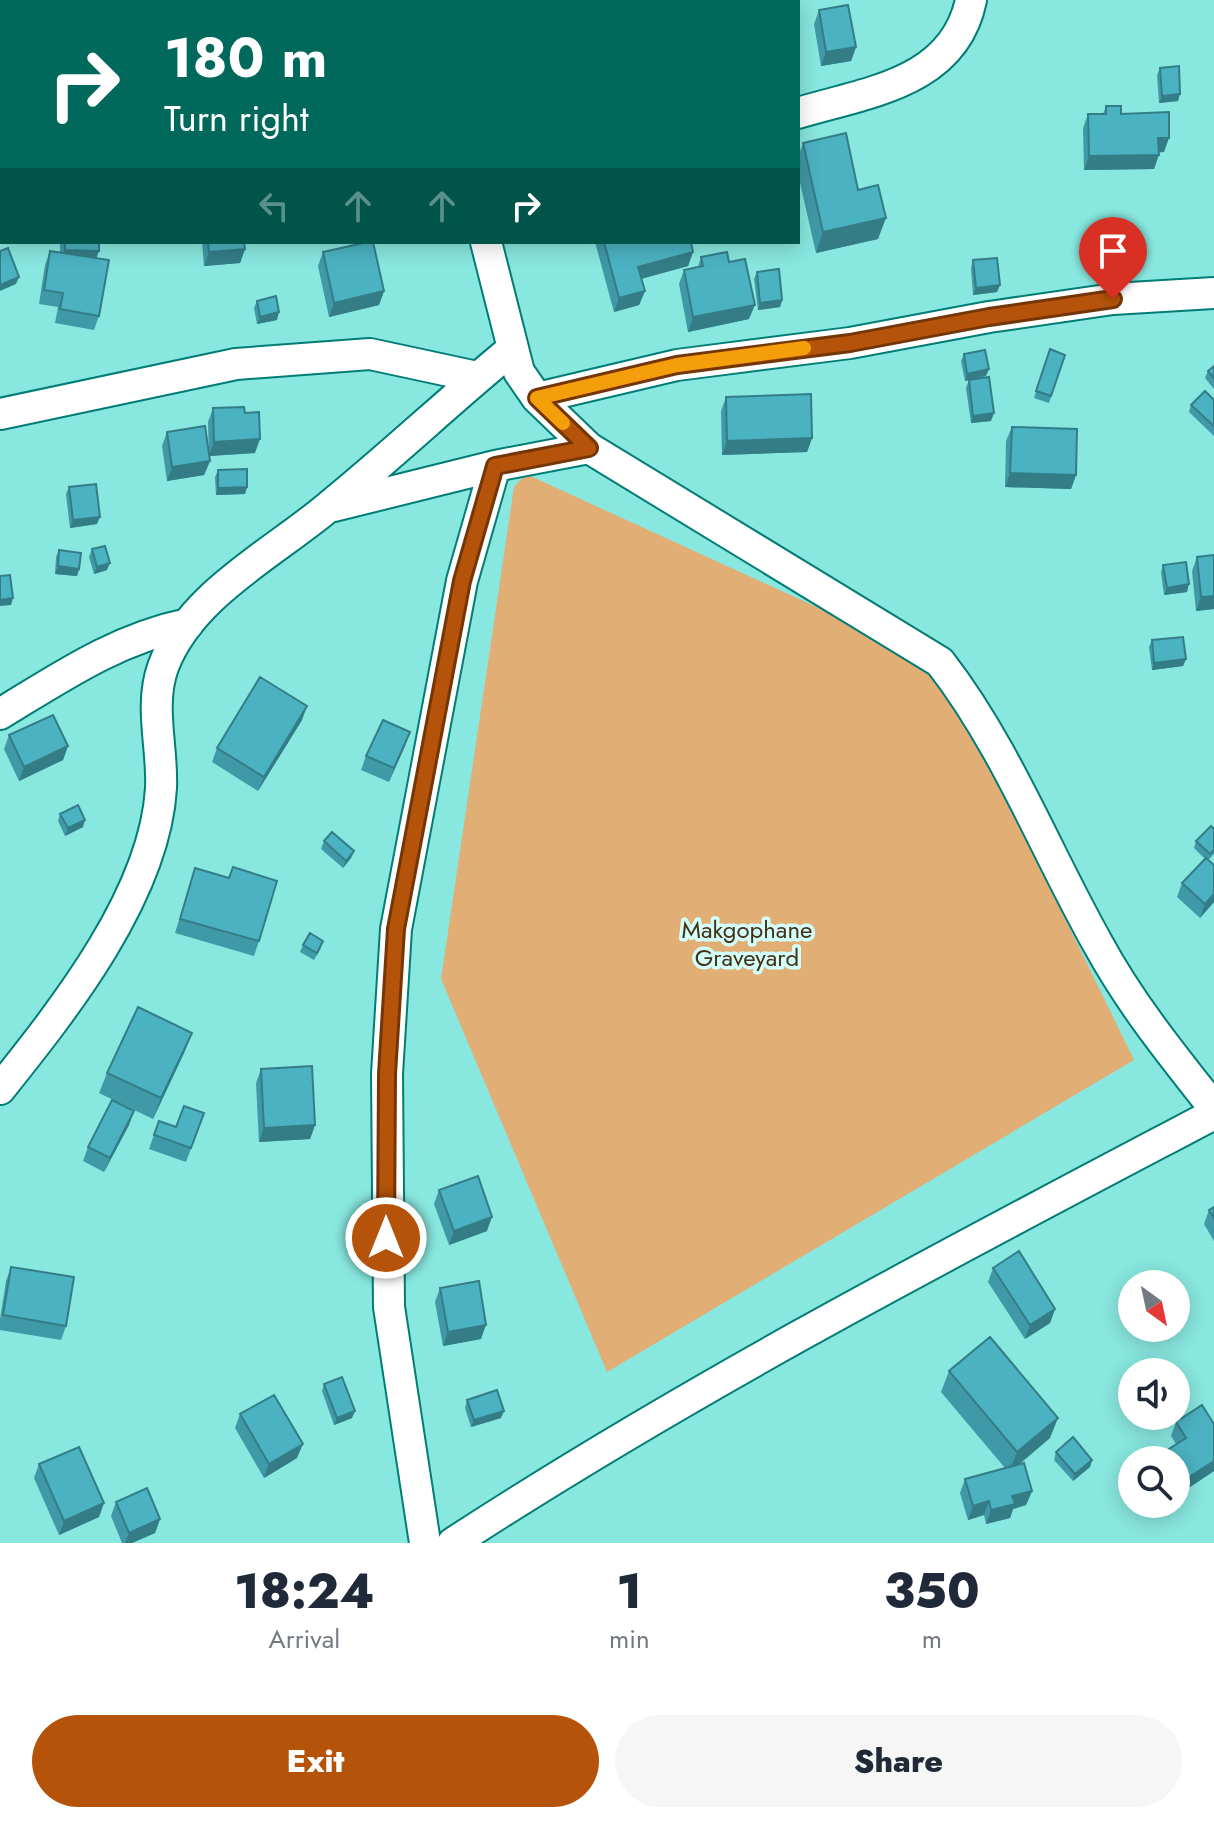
<!DOCTYPE html>
<html lang="en">
<head>
<meta charset="utf-8">
<style>
	body { margin:0; font-family:Jost,sans-serif; background:#f6f6f7; color:#1f2937; height:100vh; display:flex; flex-direction:column; font-size:30px; white-space:nowrap }
	* { box-sizing:border-box; margin:0 }
	p { font-size:26px; color:#747a83 }
	.icon { flex:none; width:44px; height:44px; fill:none; stroke:currentColor; stroke-width:2; stroke-linecap:round; stroke-linejoin:round }
	.map { position:relative; height:1543px; overflow:hidden }
	.panel { display:flex; flex-direction:column; background:#fff; flex:1 }
	.panel>* { flex:none }
	.top-card { position:absolute; left:0px; top:0px; width:800px; height:244px; box-shadow:0 4px 20px #0003; background:#00695c; color:#fff; overflow:hidden }
	.needle { width:52px; rotate:147deg }
	.tools { position:absolute; left:1118px; top:1270px; display:grid; gap:16px }
	.tools a { display:grid; place-items:center; width:72px; height:72px; border-radius:50%; background:#fff; box-shadow:0 4px 20px #0003; font-size:40px }
	.pin { position:absolute; display:grid; place-items:center; width:68px; height:68px; color:#fff; margin:-82px -34px; border-radius:50% 50% 50% 0; rotate:-45deg; box-shadow:0 0 8px #0007 }
	.pin .icon { rotate:45deg }
	.me { position:absolute; width:88px; margin:-44px; rotate:0deg; stroke-linejoin:round; filter:drop-shadow(0 0 6px #0008) }
	.turn { display:flex; align-items:center; gap:28px; height:168px; padding:0 32px; font-size:36px }
	.turn .icon { width:104px; height:104px; stroke-width:2.5 }
	.turn b { display:block; font-size:56px; line-height:68px }
	.lanes { display:flex; align-items:center; height:76px; padding:0 32px; background:#0003; justify-content:center; gap:40px; direction:ltr }
	.lanes .off { opacity:.35 }
	.eta { display:flex; justify-content:space-evenly; align-items:center; height:136px; text-align:center }
	.eta b { font-size:48px; font-weight:800; line-height:56px }
	.primary-button { display:flex; gap:16px; margin-top:auto; padding:16px 32px }
	.primary-button a { flex:1; height:92px; border-radius:48px; background:#b45309; color:#fff; font-size:32px; font-weight:800; line-height:92px; text-align:center }
	.primary-button a+a { background:#f6f6f7; color:#1f2937 }
	.map>svg:first-child { display:block }
	.green { fill:#e1ae76 }
	.lines { fill:none; stroke-linecap:round; stroke-linejoin:round }
	.minor-casing { stroke:#027d76; stroke-width:34 }
	.minor { stroke:#fff; stroke-width:30 }
	.wall { fill:#4099a6 }
	.shaded-wall { fill:#347d87 }
	.building { fill:#4bb2c1; stroke:#347d87; stroke-width:2 }
	.route-casing { stroke:#753606; stroke-width:20 }
	.route { stroke:#b45309; stroke-width:14 }
	.slow { stroke:#f59e0b; stroke-width:14 }
	.labels { text-anchor:middle; dominant-baseline:central; stroke-width:7; stroke-linejoin:round; paint-order:stroke }
	.park-label { font-size:24px; fill:#452f15; stroke:#d2fffa }
</style>
</head>
<body>
<div class="map">
<svg width="1214" height="1543" viewBox="0 0 1214 1543">
	<rect width="100%" height="100%" fill="#88e7df"/>
	<!-- green -->
	<path class="green" d="M526,474L941,664L1134,1060L607,1372L441,979L514,487Z"/>
	<g class="lines">
		<!-- minor casing -->
		<g class="minor-casing">
			<path id="minor" d="M447,0V2
				M798,113C868,92 954,83 971,0
				M486,242L519,372L537,398L589,448L940,662C1006,747 1045,850 1098,944C1130,1003 1172,1055 1214,1108
				M537,398L677,365L850,343L989,317L1113,299L1214,293
				M0,414L236,364L370,354L477,377
				M334,506L495,466
				M0,714C61,677 116,639 188,624
				M0,1089C65,1008 155,894 161,788C163,748 149,706 163,667C189,596 272,554 327,508C390,457 449,401 511,350
				M425,1543L389,1307L387,1074L396,929L462,581L495,466L589,448
				M453,1543C697,1384 956,1250 1214,1114"/>
		</g>
		<!-- minor -->
		<use href="#minor" class="minor"/>
	</g>
	<!-- wall -->
	<path class="wall" d="M819,10L856,47L851,61L821,66L814,24Z
		M1160,68L1178,101L1159,103L1157,75Z
		M1106,106L1121,114L1164,152H1159L1154,169L1084,170L1083,128L1088,114H1103Z
		M803,143L858,190L878,239L816,253L798,174V157Z
		M60,242H99L96,258L99,316L94,330L55,323L58,307L39,304L45,265L50,251L60,253Z
		M202,242H244L245,249L240,263L204,266Z
		M595,242H691L693,252L688,266L641,279L645,291L639,305L614,312Z
		M323,252L384,291L379,305L329,317L318,266Z
		M701,257L729,262L749,319L688,332L679,284L684,270L698,267Z
		M973,260L1000,285L997,292L973,295L971,268Z
		M757,272L782,300L780,307L758,310L754,279Z
		M257,301L277,320L257,324L254,308Z
		M1050,349L1065,355L1049,403L1034,398Z
		M964,354L986,376L965,381L961,361Z
		M1214,366V389L1205,378L1208,371Z
		M969,380L991,421L971,423L966,388Z
		M726,397L812,438L807,452L722,455L721,411Z
		M1214,400V436L1189,412L1191,405Z
		M213,408L245,413L255,453L209,456L208,422Z
		M1012,427L1076,475L1071,489L1005,487L1006,441Z
		M167,432L210,461L204,475L167,481L162,446Z
		M218,470L247,487L245,494L216,495L215,477Z
		M69,487L97,524L70,528L66,494Z
		M92,549L107,570L94,574L89,557Z
		M59,550L79,569L77,576L55,574L56,557Z
		M1197,557L1214,609L1196,611L1192,571Z
		M1163,565L1187,592L1164,595L1161,572Z
		M1152,640L1186,659L1183,666L1152,670L1149,647Z
		M302,720L258,791L212,762L217,748Z
		M410,732L389,782L361,770L366,756Z
		M9,735L68,746L63,760L19,781L4,749Z
		M60,814L83,827L65,836L58,821Z
		M1214,829V854L1208,860L1214,865V902L1200,918L1177,897L1182,883L1205,859L1194,848L1196,841Z
		M324,841L354,851L351,858L343,868L321,849Z
		M233,867L259,941L254,956L175,933L195,868L229,878Z
		M303,945L321,948L314,960L300,952Z
		M192,1033L184,1053L153,1119L99,1093L107,1073Z
		M261,1069L315,1125L310,1139L259,1142L256,1083Z
		M134,1111L129,1125L104,1172L83,1161L88,1147Z
		M204,1113L186,1162L149,1149L159,1121L176,1127Z
		M439,1190L487,1231L449,1245L434,1204Z
		M1214,1207V1241L1204,1224L1209,1210Z
		M11,1267L66,1326L61,1340L0,1330V1319L6,1281Z
		M993,1268L1055,1309L1050,1323L1025,1339L988,1282Z
		M440,1288L481,1339L443,1346L435,1302Z
		M949,1371L1050,1438L1020,1464L1032,1491L1026,1505L1013,1509L1010,1518L986,1524L984,1515L968,1520L960,1493L965,1479L1005,1468L941,1392Z
		M324,1384L352,1418L334,1425L322,1391Z
		M467,1400L501,1418L471,1427L465,1408Z
		M240,1414L297,1458L264,1478L235,1428Z
		M1176,1422L1214,1424V1471L1178,1495L1176,1492V1460H1161L1164,1452L1176,1444L1171,1436Z
		M1056,1452L1092,1460L1090,1467L1073,1481L1054,1460Z
		M39,1464L99,1517L59,1535L34,1478Z
		M116,1502L160,1519L155,1533L132,1543H122L111,1516Z"/>
	<!-- shaded-wall -->
	<path class="shaded-wall" d="M856,47L851,61L821,66L826,52Z
		M1180,94L1178,101L1159,103L1162,96Z
		M1158,138H1169L1164,152L1153,153Z
		M1159,155L1154,169L1084,170L1089,156Z
		M886,218L878,239L816,253L823,232Z
		M245,249L240,263L204,266L209,252Z
		M65,250L99,251L94,265L60,264Z
		M693,252L688,266L633,281L638,267Z
		M19,277L16,284L0,291V285Z
		M1000,285L997,292L973,295L976,288Z
		M384,291L379,305L329,317L334,303Z
		M645,291L639,305L614,312L619,298Z
		M782,300L780,307L758,310L760,303Z
		M755,305L749,319L688,332L693,317Z
		M279,312L277,320L257,324L260,317Z
		M989,369L986,376L965,381L967,374Z
		M994,413L991,421L971,423L973,416Z
		M812,438L807,452L722,455L727,441Z
		M260,439L255,453L209,456L214,442Z
		M210,461L204,475L167,481L172,467Z
		M1010,473L1076,475L1071,489L1005,487Z
		M247,487L245,494L216,495L218,488Z
		M100,517L97,524L70,528L73,520Z
		M110,563L107,570L94,574L97,567Z
		M58,566L79,569L77,576L55,574Z
		M1189,584L1187,592L1164,595L1167,588Z
		M1214,596V609L1196,611L1201,597Z
		M13,598L11,605L0,606V600Z
		M1186,659L1183,666L1152,670L1154,663Z
		M307,706L302,720L258,791L264,777Z
		M410,732L405,746L389,782L394,768Z
		M68,746L63,760L19,781L24,767Z
		M85,820L83,827L65,836L68,828Z
		M354,851L351,858L343,868L346,861Z
		M1214,894V902L1200,918L1205,904Z
		M192,1033L184,1053L153,1119L161,1098Z
		M134,1111L129,1125L104,1172L110,1158Z
		M315,1125L310,1139L259,1142L264,1128Z
		M492,1217L487,1231L449,1245L454,1231Z
		M1055,1309L1050,1323L1025,1339L1030,1325Z
		M486,1325L481,1339L443,1346L448,1332Z
		M355,1411L352,1418L334,1425L337,1418Z
		M504,1411L501,1418L471,1427L474,1420Z
		M1058,1418L1050,1438L1009,1472L1017,1452Z
		M303,1444L297,1458L264,1478L269,1464Z
		M1092,1460L1090,1467L1073,1481L1075,1474Z
		M1214,1461V1471L1178,1495L1183,1481Z
		M1032,1491L1026,1505L1013,1509L1010,1518L986,1524L991,1510L1012,1496Z
		M989,1501L984,1515L968,1520L973,1506Z
		M104,1503L99,1517L59,1535L64,1521Z
		M160,1519L155,1533L132,1543H125L129,1533Z"/>
	<!-- building -->
	<path class="building" d="M614,0H655V2H614Z
		M689,0H700V2H677Z
		M848,5L856,47L826,52L819,10Z
		M1179,66L1180,94L1162,96L1160,68Z
		M1106,106H1121V114L1169,112V138H1158L1159,155L1089,156L1088,114H1106Z
		M846,133L858,190L878,185L886,218L823,232L803,143Z
		M65,242H99V251L65,250Z
		M208,242H244L245,249L209,252Z
		M368,242H373L384,291L334,303L323,252Z
		M604,242H691L693,252L638,267L645,291L619,298Z
		M8,248L19,277L0,285V251Z
		M50,251L109,260L99,316L60,309L63,293L44,290Z
		M727,252L729,262L745,259L755,305L693,317L684,270L703,266L701,257Z
		M997,258L1000,285L976,288L973,260Z
		M779,269L782,300L760,303L757,272Z
		M276,296L279,312L260,317L257,301Z
		M1050,349L1065,355L1051,396L1036,391Z
		M985,350L989,369L967,374L964,354Z
		M1214,366V378L1208,371Z
		M989,377L994,413L973,416L969,380Z
		M1205,391L1214,400V426L1191,405Z
		M811,394L812,438L727,441L726,397Z
		M244,407L245,413L259,412L260,439L214,442L213,408Z
		M205,426L210,461L172,467L167,432Z
		M1012,427L1077,429L1076,475L1010,473Z
		M247,469V487L218,488V470Z
		M96,484L100,517L73,520L69,487Z
		M105,546L110,563L97,567L92,549Z
		M59,550L81,553L79,569L58,566Z
		M1214,555V596L1201,597L1197,557Z
		M1186,562L1189,584L1167,588L1163,565Z
		M10,575L13,598L0,600V576Z
		M1183,637L1186,659L1154,663L1152,640Z
		M260,677L307,706L264,777L217,748Z
		M53,715L68,746L24,767L9,735Z
		M383,720L410,732L394,768L366,756Z
		M78,805L85,820L68,828L60,814Z
		M1211,826L1214,829V850L1210,854L1196,841Z
		M332,832L354,851L346,861L324,841Z
		M1206,858L1214,865V894L1205,904L1182,883Z
		M233,867L277,881L259,941L180,919L195,868L229,878Z
		M310,933L323,941L317,953L303,945Z
		M138,1007L192,1033L161,1098L107,1073Z
		M312,1066L315,1125L264,1128L261,1069Z
		M112,1100L134,1111L110,1158L88,1147Z
		M184,1106L204,1113L191,1148L154,1135L159,1121L176,1127Z
		M478,1176L492,1217L454,1231L439,1190Z
		M1214,1207V1218L1209,1210Z
		M1019,1251L1055,1309L1030,1325L993,1268Z
		M11,1267L74,1277L66,1326L3,1315Z
		M479,1281L486,1325L448,1332L440,1288Z
		M990,1337L1058,1418L1017,1452L949,1371Z
		M342,1377L355,1411L337,1418L324,1384Z
		M497,1390L504,1411L474,1420L467,1400Z
		M274,1395L303,1444L269,1464L240,1414Z
		M1202,1405L1214,1424V1461L1183,1481L1176,1470V1460H1169L1164,1452L1186,1438L1176,1422Z
		M1073,1437L1092,1460L1075,1474L1056,1452Z
		M79,1447L104,1503L64,1521L39,1464Z
		M1024,1463L1032,1491L1012,1496L1015,1504L991,1510L989,1501L973,1506L965,1479Z
		M147,1488L160,1519L129,1533L116,1502Z"/>
	<g class="lines">
		<!-- route casing -->
		<g class="route-casing">
			<path id="route" d="M386,1238L387,1074L396,929L462,581L495,466L589,448L537,398L677,365L850,343L989,317L1113,299"/>
		</g>
		<!-- route -->
		<use href="#route" class="route"/>
		<!-- slow -->
		<path class="slow" d="M563,423L537,398L677,365L804,348"/>
	</g>
	<g class="labels">
		<!-- park labels -->
		<g class="park-label">
			<text x="747" y="929">Makgophane<tspan x="747" dy="28">Graveyard</tspan></text>
		</g>
	</g>
</svg>
<div class="tools">
<a><svg class="needle" viewBox="-14 -14 28 28"><path d="M0-13l5 13h-10z" fill="#e53935"/><path d="M0 13l5-13h-10z" fill="#747a83"/></svg></a>
<a><svg class="icon" aria-label="sound" viewBox="0 0 24 24"><path d="M4 9h4l5-4v14l-5-4H4zM17 9q2 3 0 6"/></svg></a>
<a><svg class="icon" aria-label="search" viewBox="0 0 24 24"><circle cx="10" cy="10" r="6"/><path d="M15 15l6 6"/></svg></a>
</div>
<div class="pin" style="left:1113px;top:299px;background:#d93025"><svg class="icon" aria-label="arrive" viewBox="0 0 24 24"><path d="M6 21V4h12l-3 4 3 4H6"/></svg></div>
<svg class="me" style="left:386px;top:1238px" viewBox="-20 -20 40 40"><circle r="17" fill="#b45309" stroke="#fff" stroke-width="3"/><path d="M0-11L8 9 0 5-8 9z" fill="#fff"/></svg>
<div class="top-card">
<div class="turn"><svg class="icon" aria-label="right" viewBox="0 0 24 24"><path d="M7 20v-9h11M14 6l5 5-5 5"/></svg><div><b>180 m</b>Turn right</div></div>
<div class="lanes"><svg class="icon off" aria-label="left" viewBox="0 0 24 24"><path d="M17 20v-9H6M10 6l-5 5 5 5"/></svg><svg class="icon off" aria-label="ahead" viewBox="0 0 24 24"><path d="M12 20V5M6 11l6-6 6 6"/></svg><svg class="icon off" aria-label="ahead" viewBox="0 0 24 24"><path d="M12 20V5M6 11l6-6 6 6"/></svg><svg class="icon" aria-label="right" viewBox="0 0 24 24"><path d="M7 20v-9h11M14 6l5 5-5 5"/></svg></div>
</div>
</div>
<section class="panel">
<div class="eta">
<div><b>18:24</b><p>Arrival</p></div>
<div><b>1</b><p>min</p></div>
<div><b>350</b><p>m</p></div>
</div>
<div class="primary-button"><a>Exit</a><a>Share</a></div>
</section>
</body>
</html>
